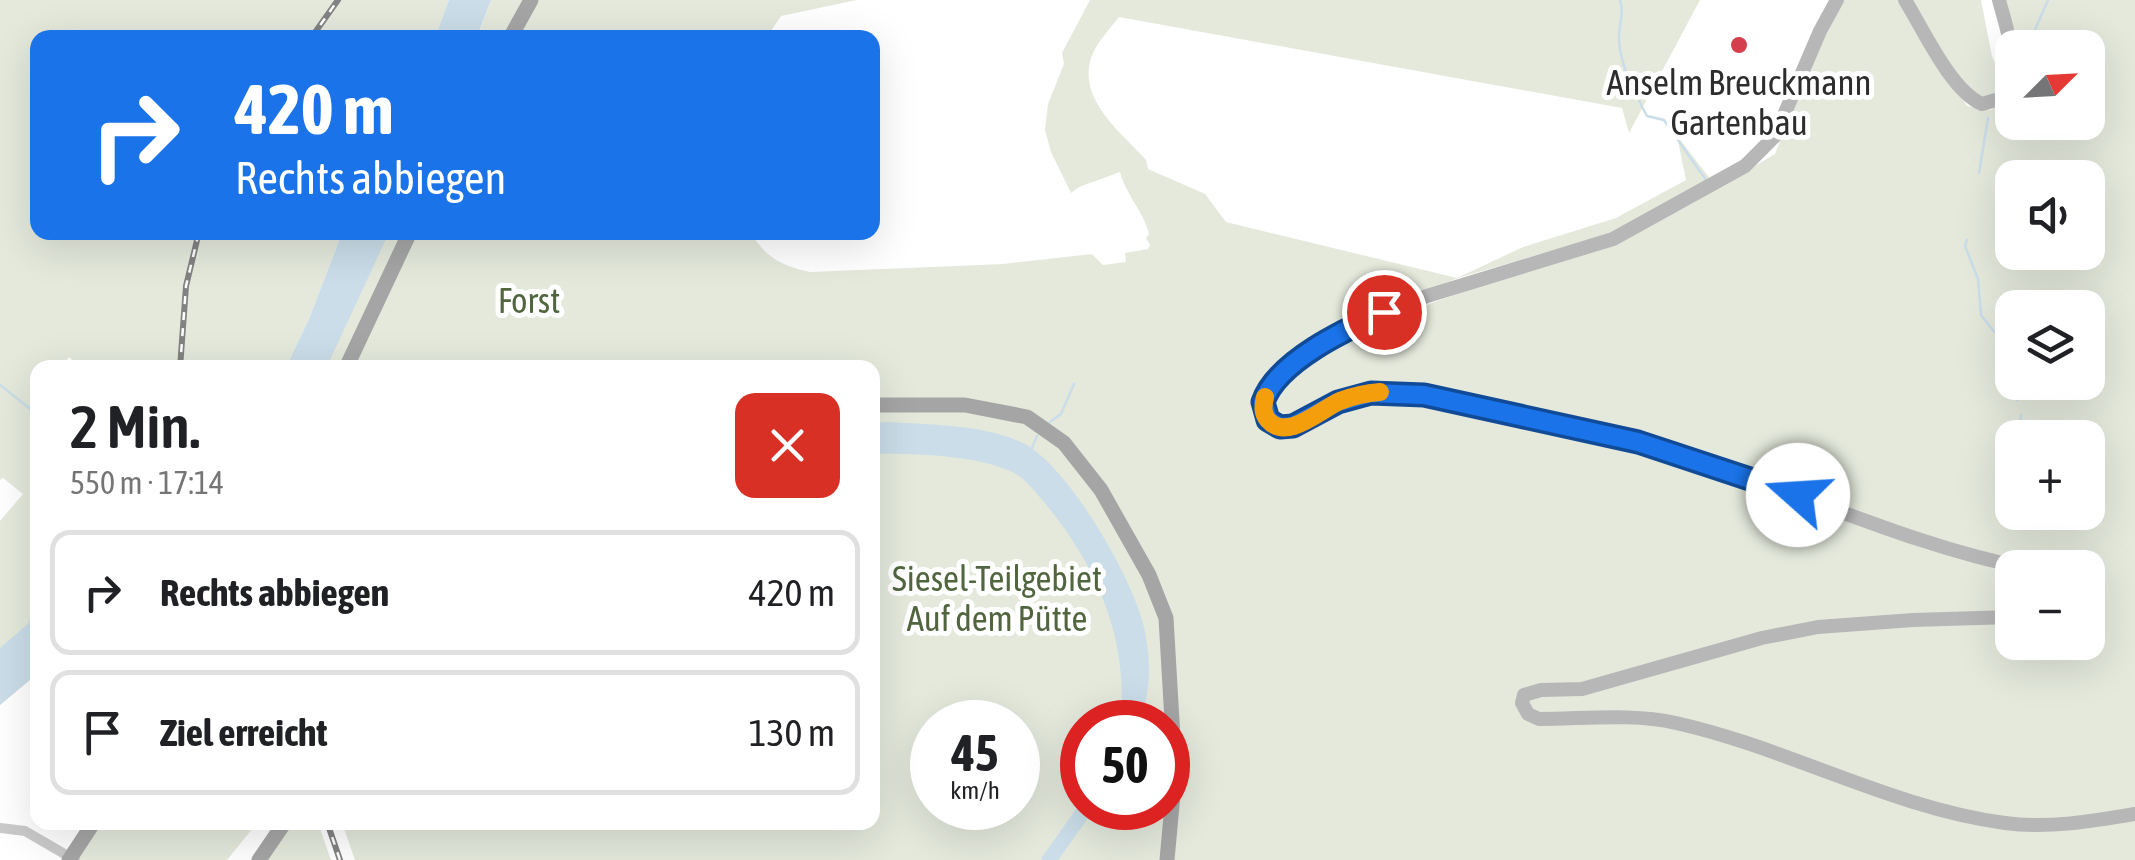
<!DOCTYPE html>
<html lang="de">
<head>
<meta charset="utf-8">
<style>
	body { margin:0; font-family:"Asap Condensed",sans-serif; background:#f6f6f6; color:#202124; height:100vh; display:flex; flex-direction:column; font-size:38px; white-space:nowrap }
	* { box-sizing:border-box; margin:0 }
	p { font-size:32px; color:#757577 }
	.icon { flex:none; width:55px; height:55px; fill:none; stroke:currentColor; stroke-width:2; stroke-linecap:round; stroke-linejoin:round }
	.map { position:relative; flex:1; overflow:hidden }
	.details { position:absolute; left:30px; top:360px; width:850px; height:470px; display:flex; flex-direction:column; background:#fff; border-radius:20px; box-shadow:0 10px 40px #0002 }
	.details>* { flex:none }
	.banner { position:absolute; left:30px; top:30px; width:850px; height:210px; border-radius:20px; box-shadow:0 10px 40px #0002; background:#1a73e8; color:#fff; overflow:hidden }
	.needle { width:65px; rotate:66deg }
	.fabs { position:absolute; left:1995px; top:30px; display:grid; gap:20px }
	.fabs a { display:grid; place-items:center; width:110px; height:110px; border-radius:20px; background:#fff; box-shadow:0 10px 40px #0002; font-size:50px }
	.speed { position:absolute; left:910px; top:700px; display:flex; gap:20px; font-size:50px; font-weight:700; text-align:center }
	.speed>* { display:grid; place-content:center; width:130px; height:130px; border-radius:50%; background:#fff; box-shadow:0 10px 40px #0002; line-height:1 }
	.speed small { font-size:25px; font-weight:400 }
	.speed .limit { border:15px solid #d22; background:#fff; color:#111 }
	.pin { position:absolute; display:grid; place-items:center; width:85px; height:85px; color:#fff; margin:-42px; border:5px solid #fff; border-radius:50%; box-shadow:0 2px 10px #0007 }
	.me { position:absolute; width:110px; margin:-55px; rotate:289deg; stroke-linejoin:round; filter:drop-shadow(0 0 8px #0008) }
	.turn { display:flex; align-items:center; gap:35px; height:210px; padding:0 40px; font-size:45px }
	.turn .icon { width:130px; height:130px; stroke-width:2.5 }
	.turn b { display:block; font-size:70px; line-height:85px }
	.round { display:grid; place-items:center; flex:none; width:105px; height:105px; border-radius:20px; background:#f6f6f6 }
	.headline { display:flex; align-items:center; justify-content:space-between; height:170px; padding:0 40px }
	h1 { font-size:60px; font-weight:600; line-height:75px }
	ul { padding:0; list-style:none }
	li { display:flex; align-items:center; gap:30px; height:125px; margin:0 20px 15px; padding:0 20px; border:5px solid #e0e0e0; border-radius:20px }
	li div { flex:1 }
	li b { display:block; font-size:38px }
	li em { font-style:normal }
	.map>svg:first-child { display:block }
	.green { fill:#e4e9dc; fill-rule:evenodd }
	.water { fill:#cadde8 }
	.lines { fill:none; stroke-linecap:round; stroke-linejoin:round }
	.stream { stroke:#cadde8; stroke-width:2.5 }
	.river { stroke:#cadde8; stroke-width:15 }
	.street { stroke:#cacaca; stroke-width:10 }
	.secondary { stroke:#b7b7b7; stroke-width:14 }
	.primary { stroke:#a5a5a5; stroke-width:15 }
	.rail-casing { stroke:#828282; stroke-width:6 }
	.rail { stroke:#fff; stroke-width:2.5; stroke-dasharray:8; stroke-linecap:butt }
	.route-casing { stroke:#114b97; stroke-width:25 }
	.route { stroke:#1a73e8; stroke-width:18 }
	.slow { stroke:#f59e0b; stroke-width:18 }
	.poi-dot { fill:#d53f4d; stroke:#fff; stroke-width:4 }
	.labels { text-anchor:middle; dominant-baseline:central; stroke-width:10; stroke-linejoin:round; paint-order:stroke }
	.poi-label { font-size:35px; fill:#2d2d2d; stroke:#fff }
	.park-label { font-size:35px; fill:#51653f; stroke:#fff }
</style>
</head>
<body>
<div class="map">
<svg width="2135" height="860" viewBox="0 0 2135 860">
	<rect width="100%" height="100%" fill="#fff"/>
	<!-- green -->
	<path class="green" d="M0,0H449L435,37L38,38V232L342,233L309,319L286,367L81,368L69,357L62,367L38,368L37,674L0,705V521L23,494L3,478L0,480Z
		M491,0H525L503,37L477,38Z
		M538,0H857L781,16L767,37L518,38Z
		M1090,0H1700L1629,133L1622,108L1119,17C1110,29 1096,43 1091,58C1078,100 1120,131 1146,160L1148,169L1205,194L1226,222L1457,278L1523,247L1616,218L1686,180L1677,136L1712,181L1612,233L1458,278L1337,328L1290,361L1261,395L1271,428L1356,400L1407,397L1601,436L1689,468V457L1425,389C1401,385 1379,384 1355,390C1330,397 1300,427 1275,416C1258,388 1321,349 1343,337C1362,325 1387,319 1408,312C1475,286 1545,267 1613,245L1614,240L1682,209L1775,154L1802,82L1842,0H1900L1967,106L1991,110L2012,94V122H2088V48L2014,47L2002,0H2135V860H355L342,823L872,822V368H331L328,362L389,233H751C766,258 782,266 810,272L1003,264L1092,254L1103,265L1126,262L1125,253L1148,249L1150,245L1146,238L1149,234C1144,212 1126,195 1120,172L1079,187L1071,193L1051,152L1045,130L1048,104L1064,64L1062,53ZM2012,178H2088V252H2012ZM2012,308H2088V382H2012ZM2012,438H2088V512H2012ZM2012,568H2088V642H2012ZM1793,626V637L1620,684ZM932,722H1018V808H932ZM1082,722H1168V808H1082Z
		M1911,0H1981L1992,56L2005,84L1999,94L1979,99L1955,75Z
		M262,822L318,823L331,860H258L277,834Z
		M99,823H257L227,860H75Z"/>
	<!-- water -->
	<path class="water" d="M449,0H491L477,37H435Z
		M342,233H389L329,362L331,367H286L309,319Z
		M888,422C932,425 982,424 1023,443C1069,466 1136,583 1145,632C1151,663 1151,694 1139,722H1120C1130,641 1096,564 1044,502C1034,491 1025,477 1010,471C974,455 912,453 873,454V423Z
		M37,616V674L0,705V648Z"/>
	<g class="lines">
		<!-- stream -->
		<path class="stream" d="M1620,0C1625,15 1618,25 1619,40C1620,65 1635,94 1647,116L1664,120L1706,180
			M2027,48L2048,0
			M1979,173L1988,118
			M1967,240L1965,246L1978,279L1981,315L2004,344L2012,372
			M2014,382L2017,400
			M0,385L38,415
			M1050,422L1061,414L1074,384
			M2019,438L2021,415
			M1032,448L1037,436"/>
		<!-- river -->
		<path class="river" d="M1049,860L1086,808"/>
		<!-- street -->
		<path class="street" d="M0,828L25,831L75,860"/>
		<!-- secondary -->
		<path class="secondary" d="M1837,0L1820,31L1775,136L1745,166L1613,239L1427,296L1341,331L1278,379L1266,394L1263,409L1271,423C1298,436 1327,404 1354,397C1386,388 1420,394 1451,400C1543,418 1635,438 1723,469C1824,503 1920,547 2025,568
			M1905,0C1923,29 1951,91 1982,104L1999,99C2024,73 2007,31 1999,0
			M2012,617L1913,620L1818,627L1762,638L1582,689L1541,690L1524,695L1522,703L1528,714L1539,719C1584,719 1632,713 1676,723C1788,748 1892,808 2005,823C2047,829 2094,821 2135,814"/>
		<!-- primary -->
		<path class="primary" d="M510,38L531,0
			M346,368L410,232
			M872,405H965L1027,417L1064,443L1101,490L1149,575L1166,618L1175,772L1167,860
			M69,860L94,822
			M259,860L285,822"/>
		<!-- rail casing -->
		<g class="rail-casing">
			<path id="rail" d="M311,38L338,0
				M180,368L186,286L199,232
				M327,822L340,860"/>
		</g>
		<!-- rail -->
		<use href="#rail" class="rail"/>
	</g>
	<g class="lines">
		<!-- route casing -->
		<g class="route-casing">
			<path id="route" d="M1384,312C1347,329 1277,361 1263,402L1268,420L1280,427L1293,426L1338,402L1371,393L1424,395L1638,442L1798,495"/>
		</g>
		<!-- route -->
		<use href="#route" class="route"/>
		<!-- slow -->
		<path class="slow" d="M1265,397C1263,406 1262,413 1268,420C1287,442 1321,409 1340,401C1353,396 1366,393 1380,392"/>
	</g>
	<!-- markers -->
	<circle class="poi-dot" cx="1739" cy="45" r="10"/>
	<g class="labels">
		<!-- poi labels -->
		<g class="poi-label">
			<text x="1739" y="82">Anselm Breuckmann<tspan x="1739" dy="40">Gartenbau</tspan></text>
		</g>
		<!-- park labels -->
		<g class="park-label">
			<text x="529" y="300">Forst</text>
			<text x="997" y="578">Siesel-Teilgebiet<tspan x="997" dy="40">Auf dem Pütte</tspan></text>
		</g>
	</g>
</svg>
<div class="fabs">
<a><svg class="needle" viewBox="-14 -14 28 28"><path d="M0-13l5 13h-10z" fill="#e53935"/><path d="M0 13l5-13h-10z" fill="#757577"/></svg></a>
<a><svg class="icon" aria-label="sound" viewBox="0 0 24 24"><path d="M4 9h4l5-4v14l-5-4H4zM17 9q2 3 0 6"/></svg></a>
<a><svg class="icon" aria-label="layers" viewBox="0 0 24 24"><path d="M12 4l9 5-9 5-9-5zM3 14l9 5 9-5"/></svg></a>
<a>+</a>
<a>−</a>
</div>
<div class="speed"><div>45<small>km/h</small></div><div class="limit">50</div></div>
<div class="pin" style="left:1384px;top:312px;background:#d93025"><svg class="icon" aria-label="arrive" viewBox="0 0 24 24"><path d="M6 21V4h12l-3 4 3 4H6"/></svg></div>
<svg class="me" style="left:1798px;top:495px" viewBox="-20 -20 40 40"><circle r="19" fill="#fff"/><path d="M0-13L10 11 0 6-10 11z" fill="#1a73e8"/></svg>
<div class="banner">
<div class="turn"><svg class="icon" aria-label="right" viewBox="0 0 24 24"><path d="M7 20v-9h11M14 6l5 5-5 5"/></svg><div><b>420 m</b>Rechts abbiegen</div></div>
</div>
<section class="details">
<div class="headline"><div><h1>2 Min.</h1><p>550 m · 17:14</p></div><a class="round" style="background:#d93025;color:#fff"><svg class="icon" aria-label="close" viewBox="0 0 24 24"><path d="M6 6l12 12M18 6L6 18"/></svg></a></div>
<ul>
<li><svg class="icon" aria-label="right" viewBox="0 0 24 24"><path d="M7 20v-9h11M14 6l5 5-5 5"/></svg><div><b>Rechts abbiegen</b></div><em>420 m</em></li>
<li><svg class="icon" aria-label="arrive" viewBox="0 0 24 24"><path d="M6 21V4h12l-3 4 3 4H6"/></svg><div><b>Ziel erreicht</b></div><em>130 m</em></li>
</ul>
</section>
</div>
</body>
</html>
